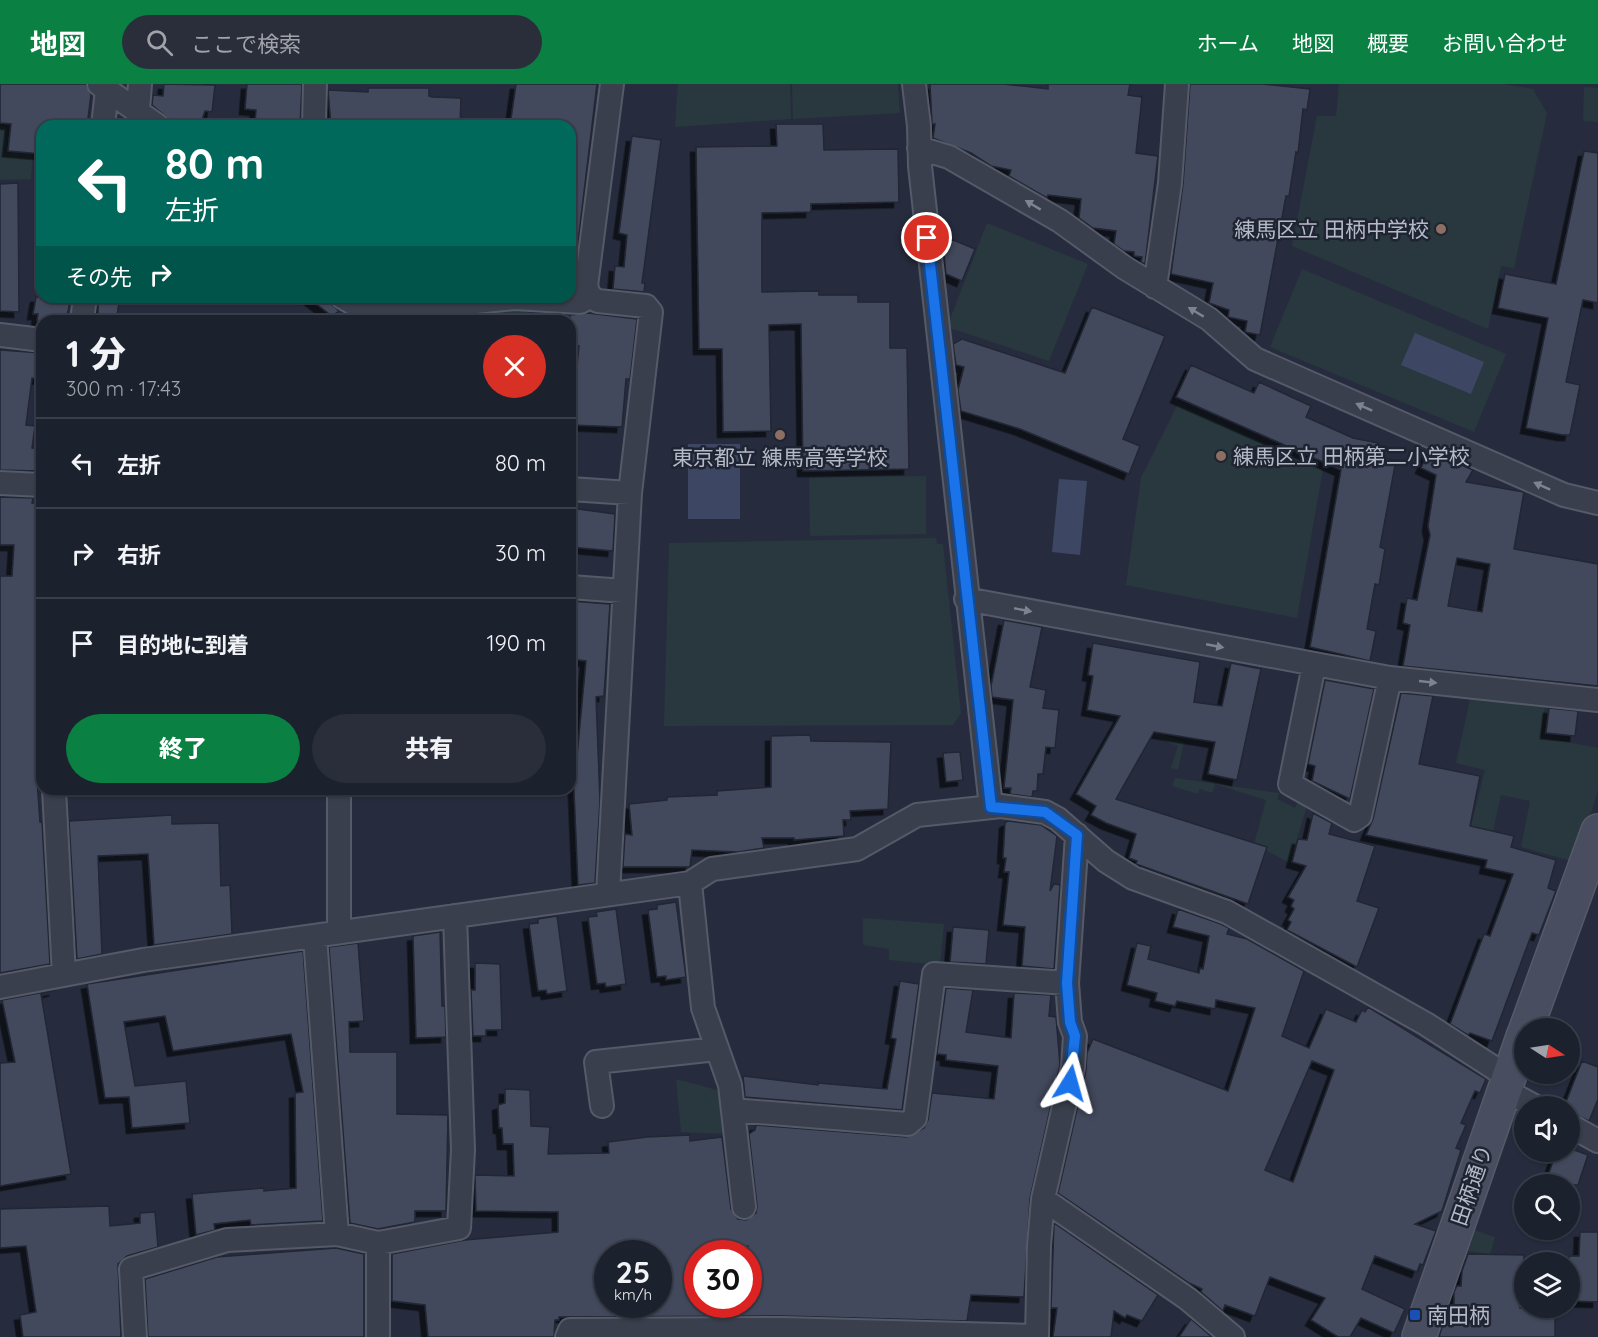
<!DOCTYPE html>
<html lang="ja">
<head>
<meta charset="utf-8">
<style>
	body { margin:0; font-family:Quicksand,"Noto Sans JP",sans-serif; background:#292e3a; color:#f1f3f6; height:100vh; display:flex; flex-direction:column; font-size:22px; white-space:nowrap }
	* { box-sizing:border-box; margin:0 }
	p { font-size:20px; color:#a0a3aa }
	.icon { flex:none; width:33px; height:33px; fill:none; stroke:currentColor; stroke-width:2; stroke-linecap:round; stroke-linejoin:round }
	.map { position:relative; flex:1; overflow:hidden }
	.side { position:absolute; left:36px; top:231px; width:540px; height:480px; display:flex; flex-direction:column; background:#1c212e; border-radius:18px; box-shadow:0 2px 4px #0004,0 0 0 2px #3a3e4a }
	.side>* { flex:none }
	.guide { position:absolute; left:36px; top:36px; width:540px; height:183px; border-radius:18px; box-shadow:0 2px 4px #0004,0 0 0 2px #3a3e4a; background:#00695c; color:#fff; overflow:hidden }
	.needle { width:39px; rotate:102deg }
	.tools { position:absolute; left:1514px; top:934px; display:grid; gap:12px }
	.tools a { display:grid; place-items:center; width:66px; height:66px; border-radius:50%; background:#1c212e; box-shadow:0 2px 4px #0004,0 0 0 2px #3a3e4a; font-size:30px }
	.speed { position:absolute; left:594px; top:1156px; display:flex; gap:12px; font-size:30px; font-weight:700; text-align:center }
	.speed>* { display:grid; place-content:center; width:78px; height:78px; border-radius:50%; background:#1c212e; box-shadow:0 2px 4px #0004,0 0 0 2px #3a3e4a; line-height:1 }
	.speed small { font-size:15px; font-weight:400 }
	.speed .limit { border:9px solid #d22; background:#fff; color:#111 }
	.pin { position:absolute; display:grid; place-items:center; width:51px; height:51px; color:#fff; margin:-26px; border:3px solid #fff; border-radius:50%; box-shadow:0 2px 6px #0007 }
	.me { position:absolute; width:66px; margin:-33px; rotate:8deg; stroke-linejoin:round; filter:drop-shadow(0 0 4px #0008) }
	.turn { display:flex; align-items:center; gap:21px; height:126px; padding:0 30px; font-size:27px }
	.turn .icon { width:78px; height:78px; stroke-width:2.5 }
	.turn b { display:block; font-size:42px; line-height:51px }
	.then { display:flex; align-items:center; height:57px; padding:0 30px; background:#0003; gap:12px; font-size:22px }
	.round { display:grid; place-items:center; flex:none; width:63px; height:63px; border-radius:32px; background:#292e3a }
	.head { display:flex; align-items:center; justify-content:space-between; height:102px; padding:0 30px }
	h1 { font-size:36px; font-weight:800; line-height:45px }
	.action { display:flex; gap:12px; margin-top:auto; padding:12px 30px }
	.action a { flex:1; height:69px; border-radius:36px; background:#0b8043; color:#fff; font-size:24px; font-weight:800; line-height:69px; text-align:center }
	.action a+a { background:#292e3a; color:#f1f3f6 }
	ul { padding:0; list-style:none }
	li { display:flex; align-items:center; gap:18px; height:90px; padding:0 30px; border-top:2px solid #3a3e4a }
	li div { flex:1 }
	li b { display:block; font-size:22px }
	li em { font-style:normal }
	header { display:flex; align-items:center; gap:36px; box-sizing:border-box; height:84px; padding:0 30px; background:#0b8043; color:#fff }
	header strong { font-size:28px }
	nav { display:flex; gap:33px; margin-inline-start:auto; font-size:21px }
	.search { width:420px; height:54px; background:#292e3a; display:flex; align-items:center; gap:15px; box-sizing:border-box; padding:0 21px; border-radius:33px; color:#a0a3aa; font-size:22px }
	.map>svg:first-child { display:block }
	.green { fill:#28383e }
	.water { fill:#3d4764 }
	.building { fill:#434a5b; stroke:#212634; stroke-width:1.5; fill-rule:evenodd; filter:url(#shadow) }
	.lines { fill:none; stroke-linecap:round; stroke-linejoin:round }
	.street-casing { stroke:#555a68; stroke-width:26 }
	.secondary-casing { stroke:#555a68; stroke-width:36 }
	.street { stroke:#3a3f4d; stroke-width:22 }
	.secondary { stroke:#494d60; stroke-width:33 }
	.oneway { fill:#7e8391 }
	.route-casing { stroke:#114b97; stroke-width:15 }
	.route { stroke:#1a73e8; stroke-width:10 }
	.education-dot { fill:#8d6e63; stroke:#1f2432; stroke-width:2 }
	.transit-dot { fill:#1a4fb4; stroke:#1f2432; stroke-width:2 }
	.labels { text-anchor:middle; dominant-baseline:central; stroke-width:5; stroke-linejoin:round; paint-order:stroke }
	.poi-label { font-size:21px; fill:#b6bac8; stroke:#1f2432; text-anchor:start }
	.street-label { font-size:21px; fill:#b6bac8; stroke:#1f2432 }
</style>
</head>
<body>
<header>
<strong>地図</strong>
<div class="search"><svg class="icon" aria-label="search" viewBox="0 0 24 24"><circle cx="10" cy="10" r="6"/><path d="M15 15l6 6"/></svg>ここで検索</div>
<nav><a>ホーム</a><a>地図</a><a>概要</a><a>お問い合わせ</a></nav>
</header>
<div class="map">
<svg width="1598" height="1253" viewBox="0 0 1598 1253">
	<defs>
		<filter id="shadow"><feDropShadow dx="-5.5" dy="5.5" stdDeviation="0" flood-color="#0009"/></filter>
	</defs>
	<rect width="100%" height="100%" fill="#262c3d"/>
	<!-- green -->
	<path class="green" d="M678,0H790L791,35L675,43Z
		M792,0H898L900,29L793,35Z
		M1339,0H1503L1533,5L1547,29L1514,184L1501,182L1488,245L1292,162L1317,32H1336Z
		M1584,3L1598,4V38L1583,37Z
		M0,42L7,43L6,68L33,70L31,95L0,96Z
		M987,139L1088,180L1049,277L947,243Z
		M1302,185L1506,270L1474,348L1270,263Z
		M529,223L528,237H391Z
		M1178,320L1323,385L1297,534L1126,501L1141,394Z
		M926,392V450L810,452L809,394Z
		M936,454L937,460H943L961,629L953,641L664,642L669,459Z
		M1472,606L1546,614L1541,653L1598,664V707L1575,778L1521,763L1530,717L1501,711L1493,747L1471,742L1485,686L1456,679Z
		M1155,648L1184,658L1178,686L1171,684L1178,662L1154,653Z
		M1175,694L1279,709L1277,715L1295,724L1299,716L1307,721L1290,779L1254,760L1266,716L1215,700L1212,709L1200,705L1198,710L1172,702Z
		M863,834L944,840L940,881L889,876V865L863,861Z
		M676,995L721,1007L727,1050L681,1048Z
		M1474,1146L1495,1153L1490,1170L1467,1167Z"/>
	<!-- water -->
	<path class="water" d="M1415,249L1484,278L1471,310L1401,281Z
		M688,360H740V435H688Z
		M1059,395L1087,397L1080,471L1052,468Z"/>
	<!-- building -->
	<path class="building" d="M0,0H86L91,11L87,42H42V70L8,67L11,40L0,39Z
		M164,0L215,1L212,28L205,27L200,42H180V37L170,36L152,21L153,11L163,12Z
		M247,0H302L300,42L255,40L256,26L245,25Z
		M516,0H597L575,183H570V42H510Z
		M930,0H1004L1048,5V0H1130L1128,11L1142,13L1136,69L1158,72L1145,180L1141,178L1142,173L1134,172V168L1124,167L1114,160L1116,147L1093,144L1079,134L1081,115L1048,111L1047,114L1009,92L1011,86L991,82L971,69L933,54L935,40H932Z
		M1190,0H1262L1310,5L1307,26L1303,25L1298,69L1296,68L1289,112H1286L1260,251L1245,248L1247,237L1228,233L1229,226L1209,219L1213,199L1171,190L1183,100Z
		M368,4H429V12L432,13L461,14L460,42H331L328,6L368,8Z
		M776,40H823L824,66L898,65L899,118L811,120V128L762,129V208L819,207V211H858V218H890V264H907L909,385L803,387L801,240L769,241L771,347L723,348L722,265H699L696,63L777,62Z
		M632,52L661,56L642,199H645L644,208L613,205L615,182L624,183L627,151L619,149Z
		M1584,67L1598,69V219L1583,216L1566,298L1580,301L1570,351H1563L1526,344L1548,234L1498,224L1505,190L1556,200Z
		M18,99L19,228L0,227V100Z
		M951,155L975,165L962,197L946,190L944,170Z
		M36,213H71L66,237H37L38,230H33Z
		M98,213H120L116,237H98Z
		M307,213H329L331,220L339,227L332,232Z
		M1092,223L1165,252L1123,355L1140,362L1129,390L1020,345L961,327L958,306L964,283L956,281L953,260L962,255L1065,289Z
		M588,229L637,235L630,295H626L622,343L571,341L579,262L570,261V231Z
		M0,266L42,269V295L32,294L26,341L35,342L32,364L41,366L38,387L0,386Z
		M1191,281L1254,309L1259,298L1311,322L1306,333L1353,354L1378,359L1376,373L1396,376L1380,463L1385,465L1379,501L1375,500L1367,545L1376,547L1370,577L1310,563L1341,386L1176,313Z
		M1429,366L1473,386L1466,398L1524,408L1514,465L1598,480V602L1403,582L1410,541L1403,539L1407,514L1417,516L1430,451L1428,442L1436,391L1421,384ZM1457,474L1490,480L1482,528L1448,522Z
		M0,413L33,414L32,419H42V511L36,510L35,544H42V662L40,695H37L40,738H42L50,880L0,889V492H12L14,461H0Z
		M570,424L615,430L613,467L570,463Z
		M570,517L610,520L604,612L596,613L600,717L595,799L578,801L573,683H576L586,577L570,575Z
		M1004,536L1042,543L1030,603L1046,606L1043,624L1059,626L1055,664L1046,663L1043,690H1038L1037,707H1033L1032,713L1010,710L1011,704H1004L1013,616L992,613L991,602Z
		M1093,559L1200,578L1194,618L1222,622L1231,579L1261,585L1237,696L1208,690L1215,658L1154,648L1116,715L1267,763L1248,820L1136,780L1137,777L1129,774L1136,750L1106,739L1091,731L1096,722L1076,710L1120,632L1087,626L1093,592L1088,591Z
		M1325,596L1374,605L1350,715L1312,697L1315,682L1308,680Z
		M1401,609L1433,612L1419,680L1480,692L1470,742L1514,752L1511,763L1556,776L1548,804L1556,807L1539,851L1532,849L1492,957L1470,949L1468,951L1450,940L1484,850L1490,852L1513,790L1485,784L1487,776L1366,751L1373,735Z
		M1549,624L1578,627L1575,652L1546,649Z
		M810,651L811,657L891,658L888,725L850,727L851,736H843L844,752L794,756V754H762L764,764L738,768L692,766L690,783H623L625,750L632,751L629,720L667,716V713L717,711V707L771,703V652Z
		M960,668L963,696L946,698L943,669Z
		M1313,729L1332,739L1329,750L1375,762L1357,817L1379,824L1357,883L1287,846L1291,838L1288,836L1294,825L1291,822L1294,816L1288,813L1306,782L1292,778L1298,755L1307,756Z
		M172,731V740L219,739L221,802L230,801L232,850L154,861L148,770L98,772L102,870L77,875L69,737Z
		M1008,737L1041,741L1057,752L1050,807L1054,800L1060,801L1054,885L1022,882L1025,843L1003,841L1009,788H1004L1006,774H1003L1005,739Z
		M676,818L686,893L666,896V892L657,893L648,826L657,825V821Z
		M616,825L626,900L606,903L605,899L597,900L588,833L597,832L596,828Z
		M1178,825L1221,840L1229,844L1227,850L1247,855L1304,887L1282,952L1309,964L1326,925L1356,938L1362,926L1365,928L1368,923L1486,995L1480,1009L1475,1007L1461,1039L1466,1041L1456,1064L1461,1066L1442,1127L1415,1140L1436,1147L1423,1181L1420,1180L1417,1188L1375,1172L1362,1205L1405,1225L1394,1249L1361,1234L1350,1253H1338L1311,1236L1325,1214L1270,1193L1255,1232L1225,1221L1223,1227L1201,1208L1202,1205L1189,1199L1058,1109L1086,986L1087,969L1093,955L1228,1007L1255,924L1216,916L1215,925L1177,917L1175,922L1155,917L1157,909L1127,901L1137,859L1151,862L1148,875L1199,889L1200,884L1203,885L1209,852L1173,843ZM1312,977L1334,986L1293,1098L1265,1086Z
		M557,832L567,907L547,910L546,906L538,907L529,840L538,839V835Z
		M953,843L989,846L986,880L950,878Z
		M440,848L442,922H445L446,953L416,954L413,852Z
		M358,859L364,937L349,938L350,968H397V1030L448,1031L446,1127H415V1138L378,1145L350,1139L329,863Z
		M303,867L323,1137L251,1141L250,1136L214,1140L215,1146L196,1151L192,1110L264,1104V1107L296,1104L295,1009L303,1008L291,950L173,967L165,932L124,938L135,1002L186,997L190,1039L132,1044L129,1013L105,1014L87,900Z
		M475,879L500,880L502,946H486V952H473L471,906H475Z
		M900,897L919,900L902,1026L745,1013L743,992L818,1001V999L887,1005L896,955L891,954Z
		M946,904L973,906L966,948L1011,954L1014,909L1051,911L1049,932L1056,933L1060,981L1030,1114L1024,1213L971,1211L967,1237L783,1232L559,1233V1236H555L554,1253H428L425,1221L392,1217V1170L465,1156L558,1148V1128L476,1127L475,1091L514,1092L513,1060H503L502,1044H499L498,1021L505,1019V1005L530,1006L531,1042L550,1043L548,1070L609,1069L608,1058L647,1053L690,1051V1057L722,1053L731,1125L738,1135L746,1136L756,1129L757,1122L749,1050L755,1046L756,1041L907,1053L924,1044L928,1036L932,1009L994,1015L998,982L946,976V971L937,970ZM748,1162V1221H698V1165ZM657,1164L658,1221H608V1167Z
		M55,906L41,910L71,1090L0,1102V979L15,978L2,916Z
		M1582,977L1598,983V1015L1589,1037L1569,1028V1023H1564Z
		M1569,1064L1588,1071L1578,1101H1545L1556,1068H1569Z
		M109,1122L110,1142L140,1139V1129L155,1128L158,1163L127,1172L118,1180L121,1253H23L20,1231L36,1228L26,1162L0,1164V1125Z
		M1054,1139L1158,1211L1142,1237L1127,1231L1125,1234L1114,1227L1111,1253H1053L1057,1224H1051Z
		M1580,1148H1598V1218L1570,1217L1569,1172H1579Z
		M336,1164L364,1170V1253H148L145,1195L217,1173Z
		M1468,1170L1524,1171L1520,1224H1555V1253H1439L1442,1243L1454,1236V1208L1457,1202H1461L1462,1187Z
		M1191,1235L1212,1253H1179Z"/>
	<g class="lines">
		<!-- street casing -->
		<g class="street-casing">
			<path id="street" d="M99,0L158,42
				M914,0L919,42L920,82L991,723
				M138,26L140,0
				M103,42L107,6
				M314,42L315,0
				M919,64L949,73L1060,137L1125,184L1209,235L1255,275L1564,411L1598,419
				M1155,203L1170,99L1177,0
				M342,213L358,222L378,228L377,237
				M378,228L515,214L580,218L590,213
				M82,237L85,213
				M0,251L42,256
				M0,399L42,401
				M570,405L630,409
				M570,503L624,507
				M966,515L1390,594L1598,616
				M1314,581L1290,700L1354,736L1360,732L1390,594
				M54,705L64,891
				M690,799L703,924L730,1001L744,1123
				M608,810L630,409L651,228L646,222L598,217L590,213L586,202L612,0
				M339,848V705
				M315,853L337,1150
				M0,903L143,876L690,799L712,785L857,765L917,731L1001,722L1045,728L1058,735L1106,777L1133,794L1227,828L1426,940L1508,993
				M1503,1005L1536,1023
				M602,1022L596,978L717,965
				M733,1026L908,1040L915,1034L934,890L1067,899
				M1569,1041L1598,1057
				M1043,1115L1188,1215L1233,1253
				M135,1253L131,1185L227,1156L337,1150L378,1159L459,1144L463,1066L455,832
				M378,1253V1159
				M567,1253L570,1246L783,1245L1037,1252
				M1037,1253L1039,1161L1043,1115L1073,983L1075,952L1070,938L1067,899L1077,751"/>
		</g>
		<!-- secondary casing -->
		<g class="secondary-casing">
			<path id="secondary" d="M1526,945L1598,747
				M1419,1253L1524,950"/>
		</g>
		<!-- street -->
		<use href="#street" class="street"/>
		<!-- secondary -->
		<use href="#secondary" class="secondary"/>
	</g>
	<!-- one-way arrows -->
	<defs><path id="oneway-solid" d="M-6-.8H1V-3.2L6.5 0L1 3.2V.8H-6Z" transform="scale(1.5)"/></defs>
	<g class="oneway">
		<use href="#oneway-solid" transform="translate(1033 121) rotate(-149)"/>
		<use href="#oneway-solid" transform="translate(1196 228) rotate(-149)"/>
		<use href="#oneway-solid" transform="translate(1364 323) rotate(-156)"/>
		<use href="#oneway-solid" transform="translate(1542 402) rotate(-156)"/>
		<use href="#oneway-solid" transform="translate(1023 526) rotate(11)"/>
		<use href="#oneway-solid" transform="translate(1215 562) rotate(11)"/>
		<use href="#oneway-solid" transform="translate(1428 598) rotate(6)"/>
	</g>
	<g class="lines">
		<!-- route casing -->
		<g class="route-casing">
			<path id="route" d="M927,154L991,723L1045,728L1077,751L1067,899L1070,938L1075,952L1070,999"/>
		</g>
		<!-- route -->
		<use href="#route" class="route"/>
	</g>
	<!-- markers -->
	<g class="education-dot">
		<circle cx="1441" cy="145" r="6"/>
		<circle cx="780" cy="351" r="6"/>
		<circle cx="1221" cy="372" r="6"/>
	</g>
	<rect class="transit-dot" x="1409" y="1225" width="12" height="12" rx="3"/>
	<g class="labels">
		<!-- poi labels -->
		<g class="poi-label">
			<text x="1429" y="145" text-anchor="end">練馬区立 田柄中学校</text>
			<text x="1233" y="372">練馬区立 田柄第二小学校</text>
			<text x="780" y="373" text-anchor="middle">東京都立 練馬高等学校</text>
			<text x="1427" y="1231">南田柄</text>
		</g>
		<!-- street labels -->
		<g class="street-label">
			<text transform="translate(1471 1101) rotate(-71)">田柄通り</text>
		</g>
	</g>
</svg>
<div class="tools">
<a><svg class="needle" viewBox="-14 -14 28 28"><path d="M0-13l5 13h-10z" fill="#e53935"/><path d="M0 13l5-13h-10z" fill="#a0a3aa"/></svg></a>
<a><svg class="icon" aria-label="sound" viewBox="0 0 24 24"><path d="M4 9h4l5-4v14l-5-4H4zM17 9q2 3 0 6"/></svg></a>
<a><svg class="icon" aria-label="search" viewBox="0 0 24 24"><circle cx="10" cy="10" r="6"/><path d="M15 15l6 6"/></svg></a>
<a><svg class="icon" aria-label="layers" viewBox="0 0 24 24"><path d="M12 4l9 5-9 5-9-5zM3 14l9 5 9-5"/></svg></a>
</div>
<div class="speed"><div>25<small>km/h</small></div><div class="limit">30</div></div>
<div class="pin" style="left:927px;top:154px;background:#d93025"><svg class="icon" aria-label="arrive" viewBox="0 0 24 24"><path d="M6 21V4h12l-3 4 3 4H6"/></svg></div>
<svg class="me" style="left:1070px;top:999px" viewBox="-20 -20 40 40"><path d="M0-17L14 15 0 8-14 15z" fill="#1a73e8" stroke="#fff" stroke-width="4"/></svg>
<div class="guide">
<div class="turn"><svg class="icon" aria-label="left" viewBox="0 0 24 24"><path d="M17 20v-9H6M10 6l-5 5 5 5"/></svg><div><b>80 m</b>左折</div></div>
<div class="then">その先<svg class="icon" aria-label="right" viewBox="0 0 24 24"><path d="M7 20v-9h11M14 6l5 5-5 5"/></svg></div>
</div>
<section class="side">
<div class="head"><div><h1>1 分</h1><p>300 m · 17:43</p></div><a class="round" style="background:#d93025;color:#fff"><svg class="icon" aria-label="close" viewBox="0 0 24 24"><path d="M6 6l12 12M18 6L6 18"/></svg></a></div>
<ul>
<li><svg class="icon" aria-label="left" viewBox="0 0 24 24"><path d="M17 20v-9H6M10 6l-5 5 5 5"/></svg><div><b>左折</b></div><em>80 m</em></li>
<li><svg class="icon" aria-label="right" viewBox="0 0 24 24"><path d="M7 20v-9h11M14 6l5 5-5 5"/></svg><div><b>右折</b></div><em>30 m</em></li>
<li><svg class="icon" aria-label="arrive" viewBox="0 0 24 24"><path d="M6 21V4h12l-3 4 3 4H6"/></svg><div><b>目的地に到着</b></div><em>190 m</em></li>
</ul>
<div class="action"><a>終了</a><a>共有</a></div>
</section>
</div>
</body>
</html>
